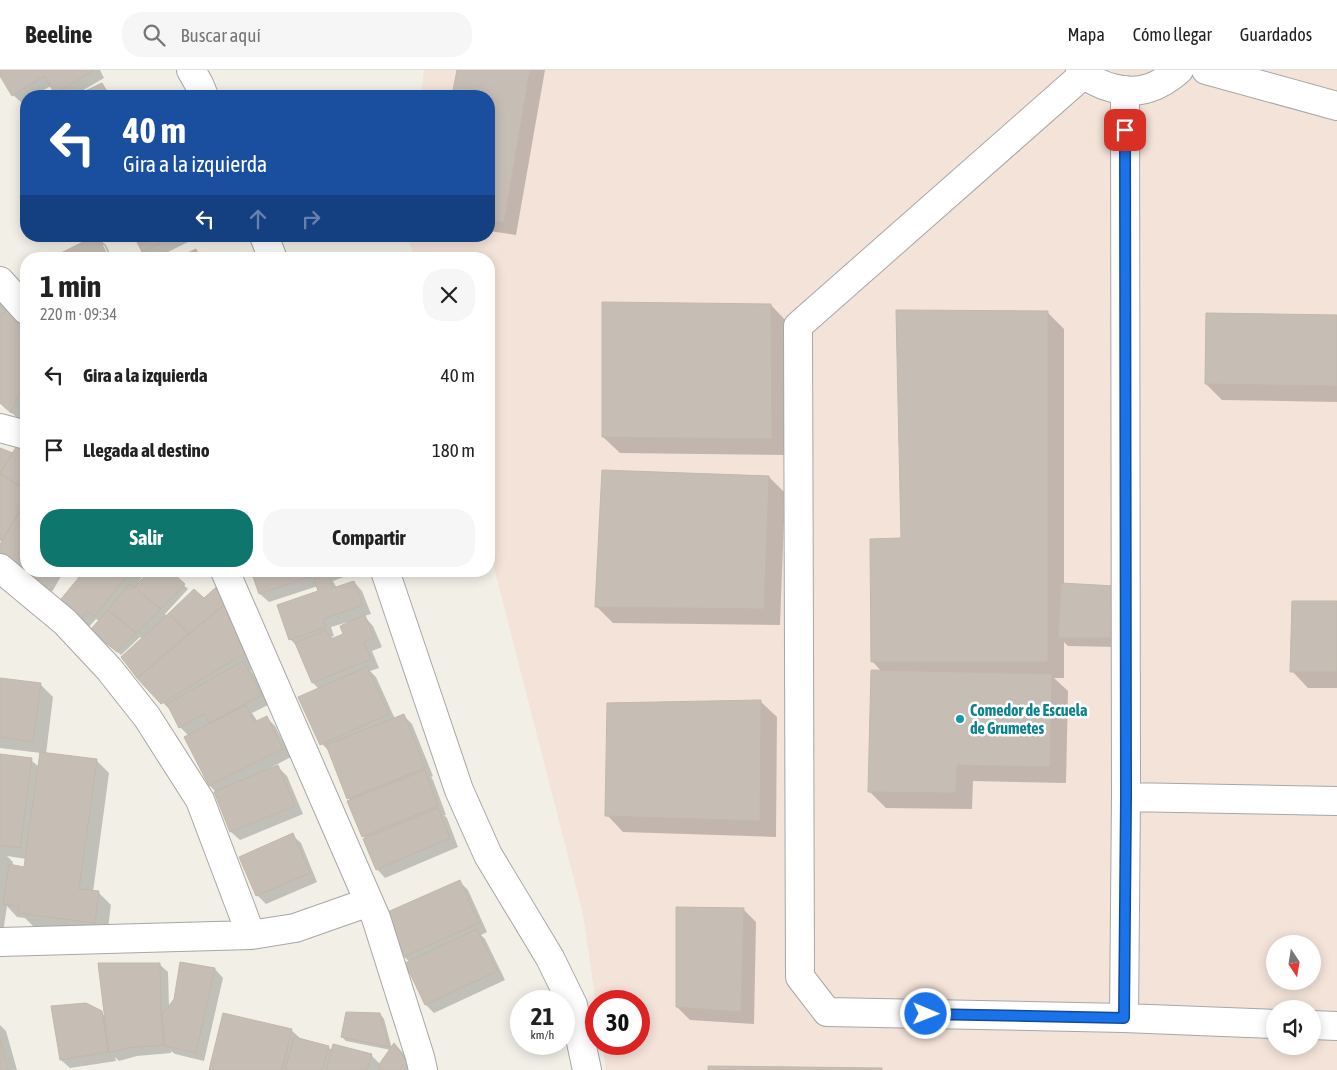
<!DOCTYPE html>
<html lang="es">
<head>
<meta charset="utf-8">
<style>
	body { margin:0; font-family:"Asap Condensed",sans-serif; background:#f6f6f6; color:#222; height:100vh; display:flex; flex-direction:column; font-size:19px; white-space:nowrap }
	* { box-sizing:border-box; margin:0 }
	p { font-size:16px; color:#767676 }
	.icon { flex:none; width:28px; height:28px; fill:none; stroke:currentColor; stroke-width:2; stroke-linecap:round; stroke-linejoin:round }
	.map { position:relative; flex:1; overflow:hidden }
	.sheet { position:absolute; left:20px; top:182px; width:475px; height:325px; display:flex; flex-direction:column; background:#fff; border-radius:20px; box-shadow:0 2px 12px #0003 }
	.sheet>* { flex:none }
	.top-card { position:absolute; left:20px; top:20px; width:475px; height:152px; border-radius:20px; box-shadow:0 2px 12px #0003; background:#1a4fa0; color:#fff; overflow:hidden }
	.needle { width:32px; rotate:168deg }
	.controls { position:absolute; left:1266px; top:865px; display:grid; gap:10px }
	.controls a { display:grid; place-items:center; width:55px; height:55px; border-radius:50%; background:#fff; box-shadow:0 2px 12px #0003; font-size:25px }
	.speed { position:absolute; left:510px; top:920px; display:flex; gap:10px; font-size:25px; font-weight:700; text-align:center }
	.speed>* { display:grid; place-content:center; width:65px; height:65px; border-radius:50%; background:#fff; box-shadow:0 2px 12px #0003; line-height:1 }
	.speed small { font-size:12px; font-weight:400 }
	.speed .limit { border:8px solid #d22; background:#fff; color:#111 }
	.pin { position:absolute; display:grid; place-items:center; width:42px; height:42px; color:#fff; margin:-21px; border-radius:10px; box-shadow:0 2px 8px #0006 }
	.me { position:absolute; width:55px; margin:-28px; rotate:91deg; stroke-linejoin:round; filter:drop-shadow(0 0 4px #0008) }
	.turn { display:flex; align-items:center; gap:18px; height:105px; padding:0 20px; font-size:22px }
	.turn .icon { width:65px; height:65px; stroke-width:2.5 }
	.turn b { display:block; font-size:35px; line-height:42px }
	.lanes { display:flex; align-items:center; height:48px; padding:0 20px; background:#0003; justify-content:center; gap:25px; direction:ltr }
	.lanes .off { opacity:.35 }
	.round { display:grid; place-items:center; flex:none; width:52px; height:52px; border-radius:20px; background:#f6f6f6 }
	.head { display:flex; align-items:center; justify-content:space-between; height:85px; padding:0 20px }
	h1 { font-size:30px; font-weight:700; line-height:38px }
	.button { display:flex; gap:10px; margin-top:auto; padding:10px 20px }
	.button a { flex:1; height:58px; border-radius:20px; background:#0f766e; color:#fff; font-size:20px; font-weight:700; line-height:58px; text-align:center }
	.button a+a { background:#f6f6f6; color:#222 }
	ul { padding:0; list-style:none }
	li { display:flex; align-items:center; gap:15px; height:75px; padding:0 20px }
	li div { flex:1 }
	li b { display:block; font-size:19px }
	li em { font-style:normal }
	header { display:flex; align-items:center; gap:30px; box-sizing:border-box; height:70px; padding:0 25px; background:#fff; border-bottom:1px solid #e0e0e0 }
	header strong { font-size:24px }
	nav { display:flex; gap:28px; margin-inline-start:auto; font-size:18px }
	.search { width:350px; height:45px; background:#f6f6f6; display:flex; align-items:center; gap:12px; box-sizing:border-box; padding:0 18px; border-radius:20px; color:#767676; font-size:19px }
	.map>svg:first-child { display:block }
	.military { fill:#f3e3d9; fill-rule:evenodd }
	.shadow { fill:#0003; fill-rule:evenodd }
	.building { fill:#c6beb5; stroke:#c3b7a8 }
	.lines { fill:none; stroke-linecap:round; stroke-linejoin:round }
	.minor-casing { stroke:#a7a7a7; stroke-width:30 }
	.minor { stroke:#fff; stroke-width:28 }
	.route-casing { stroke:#114b97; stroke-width:12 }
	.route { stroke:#1a73e8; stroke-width:9 }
	.culture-dot { fill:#0f9aa8; stroke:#fff; stroke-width:2 }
	.labels { text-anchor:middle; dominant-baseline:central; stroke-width:5; stroke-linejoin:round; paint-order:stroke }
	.culture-label { font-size:16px; font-weight:bold; fill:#0d838f; stroke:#fff; text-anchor:start }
</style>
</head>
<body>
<header>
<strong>Beeline</strong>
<div class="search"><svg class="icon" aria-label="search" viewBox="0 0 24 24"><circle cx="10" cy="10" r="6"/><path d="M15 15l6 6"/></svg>Buscar aquí</div>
<nav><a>Mapa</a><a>Cómo llegar</a><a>Guardados</a></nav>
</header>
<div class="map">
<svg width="1337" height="1000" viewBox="0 0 1337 1000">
	<rect width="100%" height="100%" fill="#f1efe6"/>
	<!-- military -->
	<path class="military" d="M424,0H1337V1000H606L602,974H639V931H596V933L583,844L489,478V189H414L408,166H489V26H421ZM1275,874H1312V911H1275ZM1275,939H1312V976H1275Z"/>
	<!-- shadow -->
	<path class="shadow" d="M0,0H100L104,8L73,26H59L51,16L33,26H26V31L22,33L13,25L0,4Z
		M458,0H545L516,165L489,161V26H453Z
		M102,14L112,26H78Z
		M92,166H104L99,169L106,175L113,189H111L104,175H101Z
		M136,166H200L154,189H150L143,182Z
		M196,181L204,189H178Z
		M0,225L9,240L26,255V351L22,346L20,350L0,333Z
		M771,235L787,252L788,385L620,383L603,367Z
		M1047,242L1064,259V515L1114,517L1119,577L1068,576L1064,572V608H1054L1068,621L1066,713L973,711L972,739L886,738L869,721L882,602L872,591L902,469Z
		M1337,246V332L1222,330L1206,314Z
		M26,375V501H64L52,522L9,497L0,477L3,472L0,471V379L13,384Z
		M769,407L785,423L780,555L613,553L597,537Z
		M70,501H147L133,519L143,526L169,501L188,519L165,544L167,546L204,530L222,513L268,590L251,600L270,634L252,643L258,652L266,647L275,656L291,687L270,698L271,700L278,697L287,706L303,744L240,770L231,762L215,723L216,722L210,716L185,668L189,666L180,657L174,644L138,607L143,569L140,567L121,585L95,564L99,551L96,549L88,558L67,542L79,508Z
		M253,501H348L349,505L333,511L337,518L354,512L362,521L371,544L364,546L373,556L382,577L372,581L379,598L370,601L376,607L395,649L403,645L412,654L433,706L431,707L433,710L446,745H444L447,748L458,777L385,808L377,799L366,769L363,766L351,731L348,728L330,682L322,674L319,619L313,613L298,577L290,569L320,522L318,516L269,532L260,524ZM348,552V554L345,565L334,569L331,567L334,566L331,557Z
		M1337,532V618H1308L1292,601Z
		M0,609L40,614L53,627L46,684L96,690L109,703L93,822H98L111,835L107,865L33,856L25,848L17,847L7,836L2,869L0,868V685L31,690L39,697L41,683L0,678ZM7,786L27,789L25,798L12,796L13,792Z
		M760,631L777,647L776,767L623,762L607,745Z
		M292,765L301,773L317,812L266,834L257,825Z
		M460,812L468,820L487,862L481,865L485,869L505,910L434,943L426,935L407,894L410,892L404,887L385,844Z
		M743,839L756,852L754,954L690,950L677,937Z
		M181,893L215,899L223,908L204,991L175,984L171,981V983L137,986L119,991L115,987L116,991L70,998L61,990L101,942L106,947L159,894L168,902L169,938L175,929Z
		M380,944L384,949L392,979L395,974L403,983L414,1000H211L291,960L300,968L328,977L333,981L371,985L381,995L391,980L346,971L342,967Z
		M0,955L6,961L17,1000H0Z"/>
	<!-- building -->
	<path class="building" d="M0,0H94L55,24L44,6L12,26L0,6Z
		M457,0H530L504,153L489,150V26H452Z
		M102,13L109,26H75Z
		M95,166H98L109,189H54L53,187Z
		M134,166H174L142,182Z
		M196,179L200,189H175Z
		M602,232L771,234L772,369L602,367Z
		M9,238L26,253V308L11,343L0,333V246Z
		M896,240L1048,241V592H871L870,469L901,468Z
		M1206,243L1337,245V316L1205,314Z
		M19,372L26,374V420L0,404Z
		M0,378L13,383L0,402Z
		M602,400L769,406L764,539L595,537Z
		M0,404L26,420V431L3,469L0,468Z
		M26,431V501H44L39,510L0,488V474Z
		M84,501H131L94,547L87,541L79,551L57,534Z
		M150,501H171L185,514L161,539L134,517Z
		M251,501H328L259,524Z
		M328,505L333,518L354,511L363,535L323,549L326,557L289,570L277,535L318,521L314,509Z
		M222,512L231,529L189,564L169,543L194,519L204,528Z
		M1061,513L1114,516L1111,568H1058Z
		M129,514L161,539L136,563L108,540Z
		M231,529L256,576L161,634L137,608Z
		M1292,531H1337V602H1290Z
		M108,540L136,563L117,582L90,560Z
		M169,543L189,564L137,608L121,587Z
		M365,545L374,568L364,572L371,589L312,613L295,573L326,560L331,569L343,564L340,556Z
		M243,591L262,625L209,653L204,644L179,658L167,634Z
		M367,597L389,644L320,675L298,627Z
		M871,600L1052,604L1050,697L957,695L956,723L868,722Z
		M0,608L41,613L33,672L0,667Z
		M761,630L760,751L605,746L607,633Z
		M246,635L254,652L267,646L283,679L209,716L184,667Z
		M404,644L425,698L347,729L326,675Z
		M40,682L97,689L79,819L99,821L95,853L18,843L19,837L3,834L9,794L24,797Z
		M0,684L32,688L20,778L0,775Z
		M278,695L295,736L230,762L214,722Z
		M425,700L438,736L362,767L347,731Z
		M438,738L450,768L376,800L363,769Z
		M293,763L310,803L256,826L239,787Z
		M460,810L479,853L403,887L383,844Z
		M676,837L744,838L741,942L676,937Z
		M477,859L497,901L425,935L405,893Z
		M180,892L215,898L196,983L165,976L162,945L174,929Z
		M98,893H160L161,945L163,975L127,978L109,983Z
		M86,933L102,941L108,982L60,990L51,936Z
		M346,942L380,943L389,977L341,967Z
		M223,943L292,959L282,1000H209Z
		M294,967L329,976L322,1000H285Z
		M0,969L8,1000H0Z
		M394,973L411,998V1000H379L380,993Z
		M333,974L372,984L367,1000H326Z
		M708,996L882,998V1000H708Z"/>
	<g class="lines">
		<!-- minor casing -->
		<g class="minor-casing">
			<path id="minor" d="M191,0L199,14L204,26
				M1080,0C1096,17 1128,25 1149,18C1161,14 1170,8 1179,0
				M1206,0L1337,36
				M1084,4L798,256L800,907L827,942L1124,948
				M1125,20L1126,727L1124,948L1275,954
				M264,166L273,189
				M0,211L26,240
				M0,358L26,365
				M0,498L65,552L109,599L147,647L200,730L251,865
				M225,501L376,848L420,987L423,1000
				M385,501L459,720L488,785L550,888L573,935L587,1000
				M1126,727L1337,731
				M0,872L251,865L295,858L369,832
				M1312,955L1337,956"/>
		</g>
		<!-- minor -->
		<use href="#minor" class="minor"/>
	</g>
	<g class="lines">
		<!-- route casing -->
		<g class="route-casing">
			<path id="route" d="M926,944L1124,948L1126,728L1125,60"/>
		</g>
		<!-- route -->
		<use href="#route" class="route"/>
	</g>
	<!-- markers -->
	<circle class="culture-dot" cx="960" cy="649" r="5"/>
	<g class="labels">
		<!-- culture labels -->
		<g class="culture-label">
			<text x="970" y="640">Comedor de Escuela<tspan x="970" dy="18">de Grumetes</tspan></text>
		</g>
	</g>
</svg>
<div class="controls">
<a><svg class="needle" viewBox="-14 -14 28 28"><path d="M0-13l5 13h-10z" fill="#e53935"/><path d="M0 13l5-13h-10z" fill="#767676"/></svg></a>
<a><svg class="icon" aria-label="sound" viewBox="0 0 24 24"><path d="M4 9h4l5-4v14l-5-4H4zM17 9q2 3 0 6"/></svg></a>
</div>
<div class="speed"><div>21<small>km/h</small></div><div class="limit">30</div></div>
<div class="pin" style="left:1125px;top:60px;background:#d93025"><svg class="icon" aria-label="arrive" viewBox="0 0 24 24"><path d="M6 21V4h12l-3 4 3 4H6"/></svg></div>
<svg class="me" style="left:926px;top:944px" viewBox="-20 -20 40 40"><circle r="17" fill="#1a73e8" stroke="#fff" stroke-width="3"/><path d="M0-11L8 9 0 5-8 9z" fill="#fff"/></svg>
<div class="top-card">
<div class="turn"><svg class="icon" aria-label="left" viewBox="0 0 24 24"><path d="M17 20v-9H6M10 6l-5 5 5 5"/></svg><div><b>40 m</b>Gira a la izquierda</div></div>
<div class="lanes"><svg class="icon" aria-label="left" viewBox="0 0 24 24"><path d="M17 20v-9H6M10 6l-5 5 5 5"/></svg><svg class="icon off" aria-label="ahead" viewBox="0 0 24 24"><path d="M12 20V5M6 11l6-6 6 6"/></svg><svg class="icon off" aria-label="right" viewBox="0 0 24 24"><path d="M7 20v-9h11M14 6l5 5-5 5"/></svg></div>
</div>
<section class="sheet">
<div class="head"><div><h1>1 min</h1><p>220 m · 09:34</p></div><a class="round"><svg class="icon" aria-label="close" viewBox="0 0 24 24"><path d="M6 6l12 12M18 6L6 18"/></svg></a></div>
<ul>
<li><svg class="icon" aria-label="left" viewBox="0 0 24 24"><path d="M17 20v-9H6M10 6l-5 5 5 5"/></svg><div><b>Gira a la izquierda</b></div><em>40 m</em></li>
<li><svg class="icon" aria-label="arrive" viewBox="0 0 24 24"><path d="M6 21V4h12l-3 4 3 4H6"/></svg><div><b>Llegada al destino</b></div><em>180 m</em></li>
</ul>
<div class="button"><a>Salir</a><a>Compartir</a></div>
</section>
</div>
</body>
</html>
